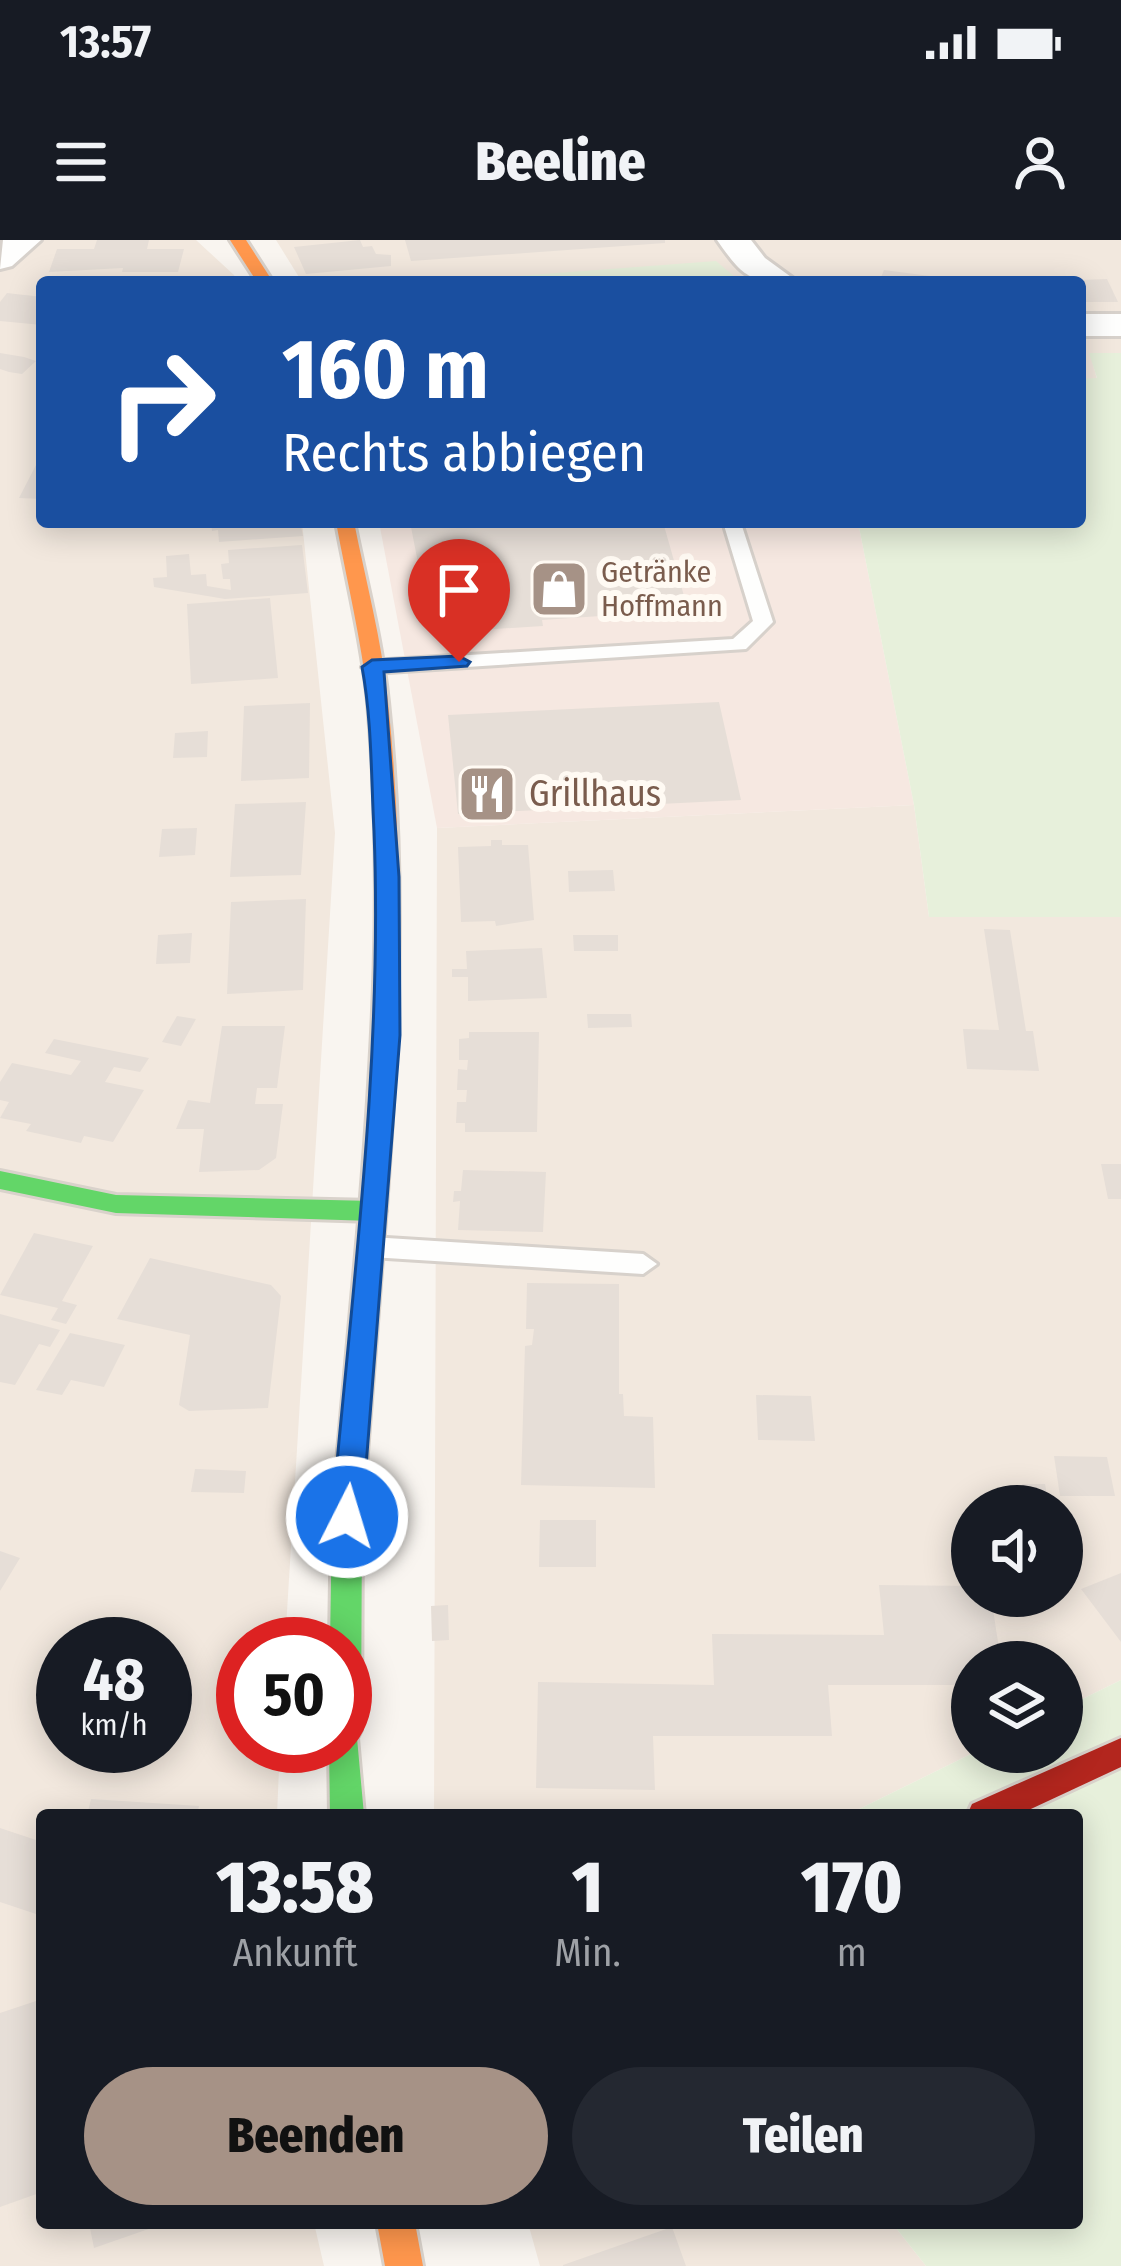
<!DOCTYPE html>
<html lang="de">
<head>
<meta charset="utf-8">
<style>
	body { margin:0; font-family:"Fira Sans Condensed",sans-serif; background:#242831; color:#f1f3f6; height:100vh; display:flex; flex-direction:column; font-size:45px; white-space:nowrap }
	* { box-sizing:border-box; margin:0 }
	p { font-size:39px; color:#9ea1a6 }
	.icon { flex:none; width:66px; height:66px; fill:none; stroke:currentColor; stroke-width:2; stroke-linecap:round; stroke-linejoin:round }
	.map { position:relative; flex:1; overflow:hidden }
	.sheet { position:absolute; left:36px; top:1569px; width:1047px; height:420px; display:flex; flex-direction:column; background:#171b24; border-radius:12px; box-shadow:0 6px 30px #0003 }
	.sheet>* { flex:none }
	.guide { position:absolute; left:36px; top:36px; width:1050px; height:252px; border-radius:12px; box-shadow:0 6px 30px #0003; background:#1a4fa0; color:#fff; overflow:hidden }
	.buttons { position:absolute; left:951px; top:1245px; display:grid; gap:24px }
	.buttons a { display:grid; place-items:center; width:132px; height:132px; border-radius:50%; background:#171b24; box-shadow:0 6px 30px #0003; font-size:60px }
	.speed { position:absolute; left:36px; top:1377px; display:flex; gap:24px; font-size:60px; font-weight:700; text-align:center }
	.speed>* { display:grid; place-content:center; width:156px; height:156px; border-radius:50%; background:#171b24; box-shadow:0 6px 30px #0003; line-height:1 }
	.speed small { font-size:30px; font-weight:400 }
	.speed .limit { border:18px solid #d22; background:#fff; color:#111 }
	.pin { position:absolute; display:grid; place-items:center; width:102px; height:102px; color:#fff; margin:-123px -51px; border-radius:50% 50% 50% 0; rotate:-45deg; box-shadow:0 0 12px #0007 }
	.pin .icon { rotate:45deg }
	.me { position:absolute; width:132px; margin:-66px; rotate:5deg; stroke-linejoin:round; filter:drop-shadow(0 0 9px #0008) }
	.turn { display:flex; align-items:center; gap:42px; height:252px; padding:0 48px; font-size:54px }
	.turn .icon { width:156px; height:156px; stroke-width:2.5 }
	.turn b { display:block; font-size:84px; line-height:102px }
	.eta { display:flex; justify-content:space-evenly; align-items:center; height:204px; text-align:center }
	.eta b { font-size:72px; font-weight:800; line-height:84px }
	.cta { display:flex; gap:24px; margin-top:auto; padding:24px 48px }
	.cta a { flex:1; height:138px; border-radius:72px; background:#a69286; color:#111; font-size:48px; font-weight:800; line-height:138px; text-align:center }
	.cta a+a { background:#242831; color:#f1f3f6 }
	.status { display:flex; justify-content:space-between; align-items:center; height:84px; padding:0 60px; background:#171b24; direction:ltr }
	.status svg { height:33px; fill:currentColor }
	header { display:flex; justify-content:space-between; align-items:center; height:156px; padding:0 48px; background:#171b24; font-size:54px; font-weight:800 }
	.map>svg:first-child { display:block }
	.residential { fill:#f2e8de; fill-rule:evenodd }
	.commercial { fill:#f6e8e1 }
	.green { fill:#e7f0db }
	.building { fill:#e6ded7 }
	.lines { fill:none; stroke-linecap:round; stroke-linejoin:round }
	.lane-casing { stroke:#d7d1cb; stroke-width:6 }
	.street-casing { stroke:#d7d1cb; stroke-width:6 }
	.fast-casing { stroke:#d9d2cb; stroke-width:6 }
	.slow-casing { stroke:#d9d2cb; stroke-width:6 }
	.jam-casing { stroke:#d9d2cb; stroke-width:6 }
	.lane { fill:#fefefd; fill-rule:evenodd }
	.street { fill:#fefefd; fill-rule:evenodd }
	.fast { fill:#63d668; fill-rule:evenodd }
	.slow { fill:#ff974d; fill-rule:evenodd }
	.jam { fill:#b3261e; fill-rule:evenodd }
	.route { fill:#1a73e8; stroke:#114b97; stroke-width:3 }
	.labels { text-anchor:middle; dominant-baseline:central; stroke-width:12; stroke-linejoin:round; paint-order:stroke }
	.far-poi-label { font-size:30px; fill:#7a5c4d; stroke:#fffaf3; text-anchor:start }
	.poi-label { font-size:36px; fill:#7a5c4d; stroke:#fffaf3; text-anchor:start }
</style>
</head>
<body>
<div class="status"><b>13:57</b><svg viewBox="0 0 49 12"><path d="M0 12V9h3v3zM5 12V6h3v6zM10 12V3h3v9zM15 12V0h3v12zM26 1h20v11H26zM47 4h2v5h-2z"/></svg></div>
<header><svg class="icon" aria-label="menu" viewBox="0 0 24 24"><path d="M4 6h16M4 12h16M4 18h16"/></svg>Beeline<svg class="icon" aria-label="person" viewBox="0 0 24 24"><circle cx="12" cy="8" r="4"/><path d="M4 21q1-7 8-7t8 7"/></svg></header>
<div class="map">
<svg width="1121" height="2026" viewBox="0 0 1121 2026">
	<rect width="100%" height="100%" fill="#f9f5f0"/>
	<!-- residential -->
	<path class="residential" d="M0,0H196L234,35L237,42H42V282H302L335,593L285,1404H243V1506H280L277,1575H42V1983H314L324,2026H0ZM63,1404H165V1506H63Z
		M276,0H1121V113H1090L1097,139H1080V42H302Z
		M914,565L929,677H1121V1440L1062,1469V1422H972L975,1512L847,1575H434L437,588ZM972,1266H1062V1356H972Z
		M528,1983H892L926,2026H540Z"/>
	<!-- commercial -->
	<path class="commercial" d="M379,282H858L914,565L437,588Z"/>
	<!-- green -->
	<path class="green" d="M716,21L741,42H520L517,36Z
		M1089,113H1121V677H929L914,565L858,282H1080V139L1097,138Z
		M1121,1440V2026H926L892,1983H1077V1575H847L975,1512H1062V1469Z"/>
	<!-- building -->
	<path class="building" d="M97,0H149L147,9H184L178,32H122L123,28L49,32L57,9H94Z
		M360,0L363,7L372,6L376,14L391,15V26L306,34L294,7Z
		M405,0H665V3L411,21Z
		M884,30L953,39V42H879Z
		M1107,39L1118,62H1080V40Z
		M7,53L42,57V85L0,81V62Z
		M0,113L24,117L36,121L22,134L9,132L0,129Z
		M36,225H42V259L19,258Z
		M211,282H300L303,296L219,302L218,290L212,291Z
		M410,282H663L688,370L542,380L543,386L478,390L440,372L433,327L419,328Z
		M302,305L308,353L225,359L154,347L153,338L167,337L166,316L189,314L191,335L206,334L207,346L231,350L230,339H223L221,324L229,323L228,310Z
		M270,358L278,438L191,444L187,364Z
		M719,462L741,560L458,574L448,475Z
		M310,463L309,538L241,541L244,466Z
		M208,491L207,517L173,518L175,493Z
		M306,562L301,635L230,637L235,564Z
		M197,588L195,615L159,617L162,589Z
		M491,600H502V605H528L534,680L496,686L495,681L461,682L458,607L491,606Z
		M613,630L615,651L569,652L568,631Z
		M306,659L303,750L227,754L231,662Z
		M984,689L1010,690L1026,791H1033L1039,831L967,829L963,789L999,790Z
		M192,693L190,723L156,724L158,695Z
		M573,695H618V711H574Z
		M542,708L547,758L468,761V737H452V729H467L466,711Z
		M587,774H631L632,787L588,788Z
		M177,776L196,779L181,806L162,802Z
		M222,786H285L277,848H257L255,864H283L276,918L259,930L199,932L204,889H176L188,860L210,863Z
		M469,792H539L537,892H465V883H456L457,862H466L467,850H457L458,829L467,830L468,820H459V799L469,798Z
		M54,799L149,818L140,832L114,827L105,842L144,850L113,902L84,896L81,903L26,891L31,884L0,878L9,862L0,860V842L12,823L71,835L81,821L45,813Z
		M1101,924H1121V959H1108Z
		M463,930L546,932L543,992L458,990L460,961L453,962L454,951H461Z
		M34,993L93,1006L62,1061L77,1065L66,1084L51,1080L58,1068L0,1055Z
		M150,1018L271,1045L281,1056L268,1168L189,1171L179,1165L190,1095L117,1079Z
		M527,1043L619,1044V1154H623L624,1176L653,1177L655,1248L521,1245L525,1106L532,1105L534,1089H526Z
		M0,1074L60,1090L50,1107L39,1104L15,1145L0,1142Z
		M70,1093L125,1105L104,1147L71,1140L62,1155L36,1150Z
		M756,1155L811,1156L815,1201L758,1200Z
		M1054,1216L1107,1217L1115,1256H1060Z
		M195,1229L246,1231L244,1253L191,1252Z
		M1022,1244H1045L1049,1266H1026Z
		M540,1280H596V1327H539Z
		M0,1311L20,1318L0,1351Z
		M1121,1333V1402L1081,1349Z
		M879,1345L972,1346V1356H991L1001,1422H972V1445H828L832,1496H653L655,1550L536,1548L538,1442L714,1445L712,1394L884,1395Z
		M448,1365L449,1400L432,1401L431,1366Z
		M91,1559L199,1566L197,1575H87Z
		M0,1588L42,1602V1676L0,1662Z
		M42,1759V1952L0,1967V1773Z
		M89,1983H163V1984L94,2008Z
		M672,1987L686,2026H563V2025Z"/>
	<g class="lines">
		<!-- lane casing -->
		<g class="lane-casing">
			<path id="lane" d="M723,282L741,283L773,382L746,409L372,433L362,427L372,421L733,399L753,381Z
				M371,997L643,1014L657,1024L643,1034L371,1017L358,1007Z"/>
		</g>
		<!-- street casing -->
		<g class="street-casing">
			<path id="street" d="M3,0H41L12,26L0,29Z
				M717,0H751L765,18L798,42C750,42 745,40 717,0Z
				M1080,74H1121V96H1080Z"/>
		</g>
		<!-- fast casing -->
		<g class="fast-casing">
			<path id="fast" d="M0,931L116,955L373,961L386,971L373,981L116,973L0,949Z
				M371,983L384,993L362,1277L361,1490L357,1498L364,1575H330L329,1506H345V1404H330L332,1277L358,993Z"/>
		</g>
		<!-- slow casing -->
		<g class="slow-casing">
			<path id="slow" d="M230,0H246L273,42H257Z
				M336,282H354C366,342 382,401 388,462C407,639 398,816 384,993L371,1003L358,993C373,817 384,639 368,462C362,402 347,342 336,282Z
				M377,1983H415L423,2026H385Z"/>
		</g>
		<!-- jam casing -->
		<g class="jam-casing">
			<path id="jam" d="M1121,1498V1527L1018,1575H967L972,1564Z"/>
		</g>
		<!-- lane -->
		<use href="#lane" class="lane"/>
		<!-- street -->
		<use href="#street" class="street"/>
		<!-- fast -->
		<use href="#fast" class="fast"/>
		<!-- slow -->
		<use href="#slow" class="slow"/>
		<!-- jam -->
		<use href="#jam" class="jam"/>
	</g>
	<!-- route -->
	<path class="route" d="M459,416L470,422L467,426L384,432L399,637L400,795L362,1277L357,1286H336L332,1277C352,1049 383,820 374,591C371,536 372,481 362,427L372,420Z"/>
	<!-- icons -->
	<defs>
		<g id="shop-square" transform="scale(3)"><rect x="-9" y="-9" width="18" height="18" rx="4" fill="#a69286" stroke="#fffaf3"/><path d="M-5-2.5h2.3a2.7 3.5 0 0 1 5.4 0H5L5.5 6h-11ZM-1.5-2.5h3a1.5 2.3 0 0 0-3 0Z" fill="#fff"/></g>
		<g id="restaurant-square" transform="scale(3)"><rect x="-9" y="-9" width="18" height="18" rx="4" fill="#a69286" stroke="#fffaf3"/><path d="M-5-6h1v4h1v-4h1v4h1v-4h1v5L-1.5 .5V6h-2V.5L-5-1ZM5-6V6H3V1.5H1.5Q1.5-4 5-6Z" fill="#fff"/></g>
	</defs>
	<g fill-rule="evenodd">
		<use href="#shop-square" x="559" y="349"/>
		<use href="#restaurant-square" x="487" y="554"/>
	</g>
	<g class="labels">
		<!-- far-poi labels -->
		<g class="far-poi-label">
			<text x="601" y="332">Getränke<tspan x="601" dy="34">Hoffmann</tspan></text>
		</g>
		<!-- poi labels -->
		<g class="poi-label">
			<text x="529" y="554">Grillhaus</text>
		</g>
	</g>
</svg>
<div class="buttons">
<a><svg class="icon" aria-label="sound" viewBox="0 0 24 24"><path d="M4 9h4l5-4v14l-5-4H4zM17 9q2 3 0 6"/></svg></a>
<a><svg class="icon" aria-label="layers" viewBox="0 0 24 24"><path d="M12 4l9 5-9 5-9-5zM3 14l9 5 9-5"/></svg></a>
</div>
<div class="speed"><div>48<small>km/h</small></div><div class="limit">50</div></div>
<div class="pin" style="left:459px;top:422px;background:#d93025"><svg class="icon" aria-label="arrive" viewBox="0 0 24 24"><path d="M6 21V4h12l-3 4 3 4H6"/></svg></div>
<svg class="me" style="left:347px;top:1277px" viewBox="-20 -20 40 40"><circle r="17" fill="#1a73e8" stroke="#fff" stroke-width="3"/><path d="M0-11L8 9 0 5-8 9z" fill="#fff"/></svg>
<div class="guide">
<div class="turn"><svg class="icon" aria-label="right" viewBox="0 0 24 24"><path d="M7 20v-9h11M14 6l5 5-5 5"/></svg><div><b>160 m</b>Rechts abbiegen</div></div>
</div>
<section class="sheet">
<div class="eta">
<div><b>13:58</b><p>Ankunft</p></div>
<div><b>1</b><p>Min.</p></div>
<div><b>170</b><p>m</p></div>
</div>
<div class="cta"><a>Beenden</a><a>Teilen</a></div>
</section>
</div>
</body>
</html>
